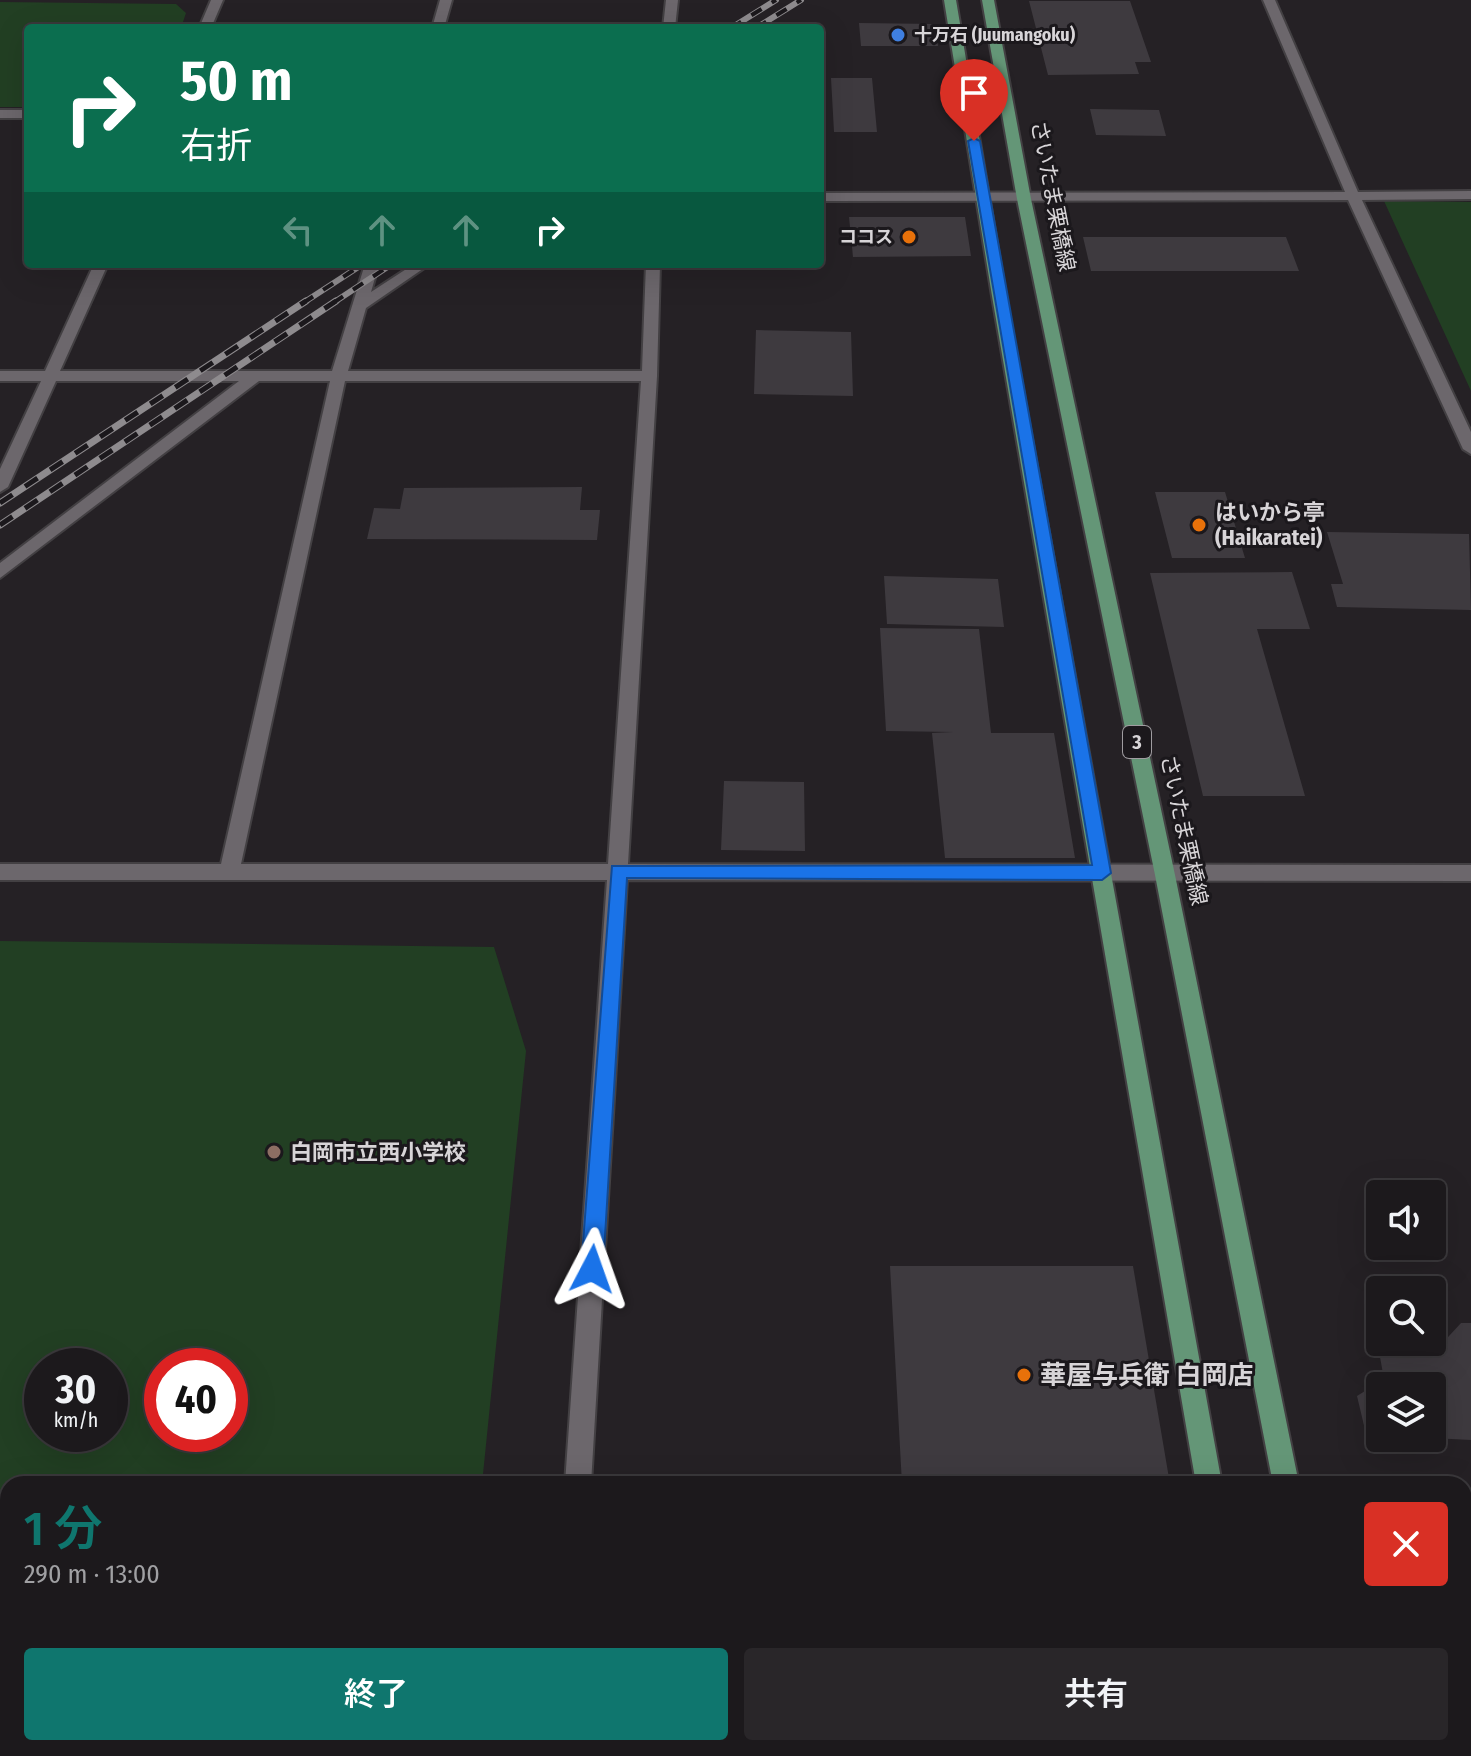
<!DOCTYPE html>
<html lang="ja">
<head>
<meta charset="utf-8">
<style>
	body { margin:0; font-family:"Fira Sans Condensed","Noto Sans JP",sans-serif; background:#292629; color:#f1f3f6; height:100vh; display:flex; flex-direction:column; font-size:30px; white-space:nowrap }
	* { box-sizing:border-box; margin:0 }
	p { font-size:26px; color:#a0a0a3 }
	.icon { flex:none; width:44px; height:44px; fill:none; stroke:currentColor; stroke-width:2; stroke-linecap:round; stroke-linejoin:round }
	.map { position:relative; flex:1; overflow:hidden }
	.details { position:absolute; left:0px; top:1476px; width:1472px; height:280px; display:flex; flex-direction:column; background:#1c191c; border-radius:24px 24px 0 0; box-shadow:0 8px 32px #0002,0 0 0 2px #3a383b }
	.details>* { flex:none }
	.banner { position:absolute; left:24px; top:24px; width:800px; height:244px; border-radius:8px; box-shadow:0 8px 32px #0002,0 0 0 2px #3a383b; background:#0b6e4f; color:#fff; overflow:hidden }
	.tools { position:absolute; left:1366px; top:1180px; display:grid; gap:16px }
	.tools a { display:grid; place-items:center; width:80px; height:80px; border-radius:8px; background:#1c191c; box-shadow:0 8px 32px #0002,0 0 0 2px #3a383b; font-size:40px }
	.speed { position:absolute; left:24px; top:1348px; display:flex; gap:16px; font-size:40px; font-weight:700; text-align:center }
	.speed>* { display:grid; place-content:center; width:104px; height:104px; border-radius:50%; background:#1c191c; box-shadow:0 8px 32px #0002,0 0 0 2px #3a383b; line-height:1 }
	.speed small { font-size:20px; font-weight:400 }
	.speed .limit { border:12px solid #d22; background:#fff; color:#111 }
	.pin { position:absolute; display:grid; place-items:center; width:68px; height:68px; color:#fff; margin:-82px -34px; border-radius:50% 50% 50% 0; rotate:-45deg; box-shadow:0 0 8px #0007 }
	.pin .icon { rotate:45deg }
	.me { position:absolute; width:88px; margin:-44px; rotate:4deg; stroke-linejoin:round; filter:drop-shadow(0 0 6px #0008) }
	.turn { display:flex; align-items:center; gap:28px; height:168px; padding:0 24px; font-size:36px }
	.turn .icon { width:104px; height:104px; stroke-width:2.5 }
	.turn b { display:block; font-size:56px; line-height:68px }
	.lanes { display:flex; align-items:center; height:76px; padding:0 24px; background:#0003; justify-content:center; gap:40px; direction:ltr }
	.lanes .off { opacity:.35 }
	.round { display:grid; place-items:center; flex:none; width:84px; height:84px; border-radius:8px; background:#292629 }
	.summary { display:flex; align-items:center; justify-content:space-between; height:136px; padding:0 24px }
	h1 { font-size:48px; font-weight:600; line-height:60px; color:#0f766e }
	.action { display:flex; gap:16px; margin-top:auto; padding:16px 24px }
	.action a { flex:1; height:92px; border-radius:8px; background:#0f766e; color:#fff; font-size:32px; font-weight:600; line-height:92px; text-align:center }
	.action a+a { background:#292629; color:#f1f3f6 }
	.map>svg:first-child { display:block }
	.green { fill:#223f23; fill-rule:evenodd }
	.building { fill:#3e3a3f }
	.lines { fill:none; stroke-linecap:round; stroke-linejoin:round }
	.minor-casing { stroke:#434043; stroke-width:4 }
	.major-casing { stroke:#434043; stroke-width:4 }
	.minor { fill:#6c676c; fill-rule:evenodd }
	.major { fill:#649677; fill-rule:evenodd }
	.rail-far1-casing { stroke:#8e8b8e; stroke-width:6 }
	.rail-casing { stroke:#8e8b8e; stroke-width:7 }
	.rail-far1 { stroke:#1b181c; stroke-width:4; stroke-dasharray:12; stroke-linecap:butt }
	.rail { stroke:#1b181c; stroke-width:5; stroke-dasharray:15; stroke-linecap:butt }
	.route { fill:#1a73e8; stroke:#114b97; stroke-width:2 }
	.shop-dot { fill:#3f7fe0; stroke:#1b181c; stroke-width:3 }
	.food-dot { fill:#e8710a; stroke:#1b181c; stroke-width:3 }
	.education-dot { fill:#8d6e63; stroke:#1b181c; stroke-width:3 }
	.labels { text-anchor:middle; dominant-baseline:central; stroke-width:6; stroke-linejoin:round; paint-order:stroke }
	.far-poi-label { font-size:18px; font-weight:bold; fill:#d8d5d8; stroke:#1b181c; text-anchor:start }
	.shield { fill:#1b181c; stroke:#9f9ca0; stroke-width:2 }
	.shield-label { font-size:20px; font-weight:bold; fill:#d8d5d8 }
	.street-label { font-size:22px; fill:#d8d5d8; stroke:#1b181c }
	.poi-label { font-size:22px; font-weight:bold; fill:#d8d5d8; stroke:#1b181c; text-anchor:start }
	.near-poi-label { font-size:26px; font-weight:bold; fill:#d8d5d8; stroke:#1b181c; text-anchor:start }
</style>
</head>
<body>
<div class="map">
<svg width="1471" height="1756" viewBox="0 0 1471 1756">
	<rect width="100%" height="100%" fill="#252125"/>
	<!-- green -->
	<path class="green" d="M0,2L176,4L186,13L181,28H28V107H0Z
		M1384,201L1471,202V391Z
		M0,941L494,947L526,1051L482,1484H8V1668H0ZM42,1366H110V1434H42ZM162,1366H230V1434H162Z"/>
	<!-- building -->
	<path class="building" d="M1029,1H1130L1151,62H1135L1139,74L1048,75Z
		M859,23L935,24L938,46H861Z
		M831,78H872L877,132H834Z
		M1090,109L1159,110L1166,136L1096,135Z
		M849,217H965L971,256L853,257Z
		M1083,237H1286L1299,271H1091Z
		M756,330L851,332L853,396L754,394Z
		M582,487L580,510H600L597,540L367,539L374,508L400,509L404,488Z
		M1155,492H1225L1245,558H1172Z
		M1327,532L1469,534L1471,610L1337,607L1331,584H1343Z
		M1292,572L1310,629H1257L1305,796H1203L1150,573Z
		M884,576L998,579L1004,627L887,624Z
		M880,628L979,629L991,733H1054L1075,858H945L932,733L953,732L886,731Z
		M724,781L804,782L805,851L721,850Z
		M890,1266H1133L1170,1484H902Z
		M1461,1323H1471V1440L1432,1438V1386H1380V1435L1366,1434L1357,1396L1384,1379L1380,1357L1437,1349Z
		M956,1748H1194L1195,1756H956Z
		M0,1750H147L145,1756H0Z"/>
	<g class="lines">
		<!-- minor casing -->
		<g class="minor-casing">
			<path id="minor" d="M211,0H223L211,28H199Z
				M440,0H452L444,28H432Z
				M666,0H678L675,28H663Z
				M1263,0H1275L1358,192L1471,191V199L1362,200L1471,432V454L1463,449L1348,200L820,201V193L1345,192Z
				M0,110H28V118H0Z
				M94,264H108L60,371H332L365,264H379L371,292L414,264H430L366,308L348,371H642L646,264H660L657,376L628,864L1471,865V881L627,880L591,1484H565L607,880H0V864H221L330,381H259L0,578V563L239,381H56L8,487L0,492V469L41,381H0V371H45ZM345,381H641L608,864H241Z
				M547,1748H575L574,1756H546Z"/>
		</g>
		<!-- major casing -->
		<g class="major-casing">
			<path id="major" d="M944,0H956L1006,296L1222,1484H1196L992,296Z
				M982,0H994L1031,199L1175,875L1299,1484H1273L1155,875L1017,199Z
				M1241,1748H1269L1271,1756H1243Z
				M1325,1748H1353L1354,1756H1326Z"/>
		</g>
		<!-- minor -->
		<use href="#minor" class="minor"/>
		<!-- major -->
		<use href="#major" class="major"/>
		<!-- rail-far1 casing -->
		<g class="rail-far1-casing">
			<path id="rail-far1" d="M731,28L776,0
				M756,28L801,0
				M303,303L363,264
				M333,303L392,264"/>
		</g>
		<!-- rail casing -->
		<g class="rail-casing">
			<path id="rail" d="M0,503L306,301
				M0,525L336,301"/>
		</g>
		<!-- rail-far1 -->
		<use href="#rail-far1" class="rail-far1"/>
		<!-- rail -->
		<use href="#rail" class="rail"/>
	</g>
	<!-- route -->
	<path class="route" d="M974,138L980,141L1111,873L1102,880L627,878L603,1269L600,1277L592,1280L585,1277L581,1269L612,866L1092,865L968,141Z"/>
	<!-- markers -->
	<circle class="shop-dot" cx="898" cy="35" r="8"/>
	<g class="food-dot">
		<circle cx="909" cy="237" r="8"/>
		<circle cx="1199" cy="525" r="8"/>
		<circle cx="1024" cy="1375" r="8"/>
	</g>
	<circle class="education-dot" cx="274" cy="1152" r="8"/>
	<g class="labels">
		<!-- far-poi labels -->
		<g class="far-poi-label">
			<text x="914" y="35">十万石 (Juumangoku)</text>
			<text x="893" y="237" text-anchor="end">ココス</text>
		</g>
		<!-- shield labels -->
		<rect class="shield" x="1123" y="726" width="28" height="32" rx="6"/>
		<g class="shield-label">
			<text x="1137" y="742">3</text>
		</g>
		<!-- street labels -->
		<g class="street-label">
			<text transform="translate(1053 196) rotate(79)">さいたま栗橋線</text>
			<text transform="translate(1184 830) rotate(78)">さいたま栗橋線</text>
		</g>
		<!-- poi labels -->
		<g class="poi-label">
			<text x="1215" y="512">はいから亭<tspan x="1215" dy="25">(Haikaratei)</tspan></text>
			<text x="290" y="1152">白岡市立西小学校</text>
		</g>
		<!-- near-poi labels -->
		<g class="near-poi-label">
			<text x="1040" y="1375">華屋与兵衛 白岡店</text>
		</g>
	</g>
</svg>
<div class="tools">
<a><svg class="icon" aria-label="sound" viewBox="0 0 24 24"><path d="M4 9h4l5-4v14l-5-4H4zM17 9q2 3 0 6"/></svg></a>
<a><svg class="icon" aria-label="search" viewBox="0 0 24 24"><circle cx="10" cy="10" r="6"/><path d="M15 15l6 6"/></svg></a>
<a><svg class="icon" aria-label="layers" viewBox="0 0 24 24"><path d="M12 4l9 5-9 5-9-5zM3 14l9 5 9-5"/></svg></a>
</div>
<div class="speed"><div>30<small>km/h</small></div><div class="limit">40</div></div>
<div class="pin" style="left:974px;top:141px;background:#d93025"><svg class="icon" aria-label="arrive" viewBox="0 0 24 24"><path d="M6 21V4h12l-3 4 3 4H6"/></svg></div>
<svg class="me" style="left:592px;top:1269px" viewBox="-20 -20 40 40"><path d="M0-17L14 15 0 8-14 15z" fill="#1a73e8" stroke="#fff" stroke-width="4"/></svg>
<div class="banner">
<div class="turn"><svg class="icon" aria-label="right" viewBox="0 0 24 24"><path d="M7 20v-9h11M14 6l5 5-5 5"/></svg><div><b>50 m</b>右折</div></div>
<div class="lanes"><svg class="icon off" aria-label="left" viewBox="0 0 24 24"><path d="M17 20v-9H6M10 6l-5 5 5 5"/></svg><svg class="icon off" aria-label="ahead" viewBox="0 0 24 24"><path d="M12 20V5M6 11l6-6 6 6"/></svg><svg class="icon off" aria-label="ahead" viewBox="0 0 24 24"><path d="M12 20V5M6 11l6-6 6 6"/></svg><svg class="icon" aria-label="right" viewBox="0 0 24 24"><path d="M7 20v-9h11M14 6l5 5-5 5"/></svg></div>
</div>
<section class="details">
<div class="summary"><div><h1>1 分</h1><p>290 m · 13:00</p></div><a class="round" style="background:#d93025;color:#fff"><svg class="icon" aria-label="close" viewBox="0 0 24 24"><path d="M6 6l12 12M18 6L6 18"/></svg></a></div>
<div class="action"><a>終了</a><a>共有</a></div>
</section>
</div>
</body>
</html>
